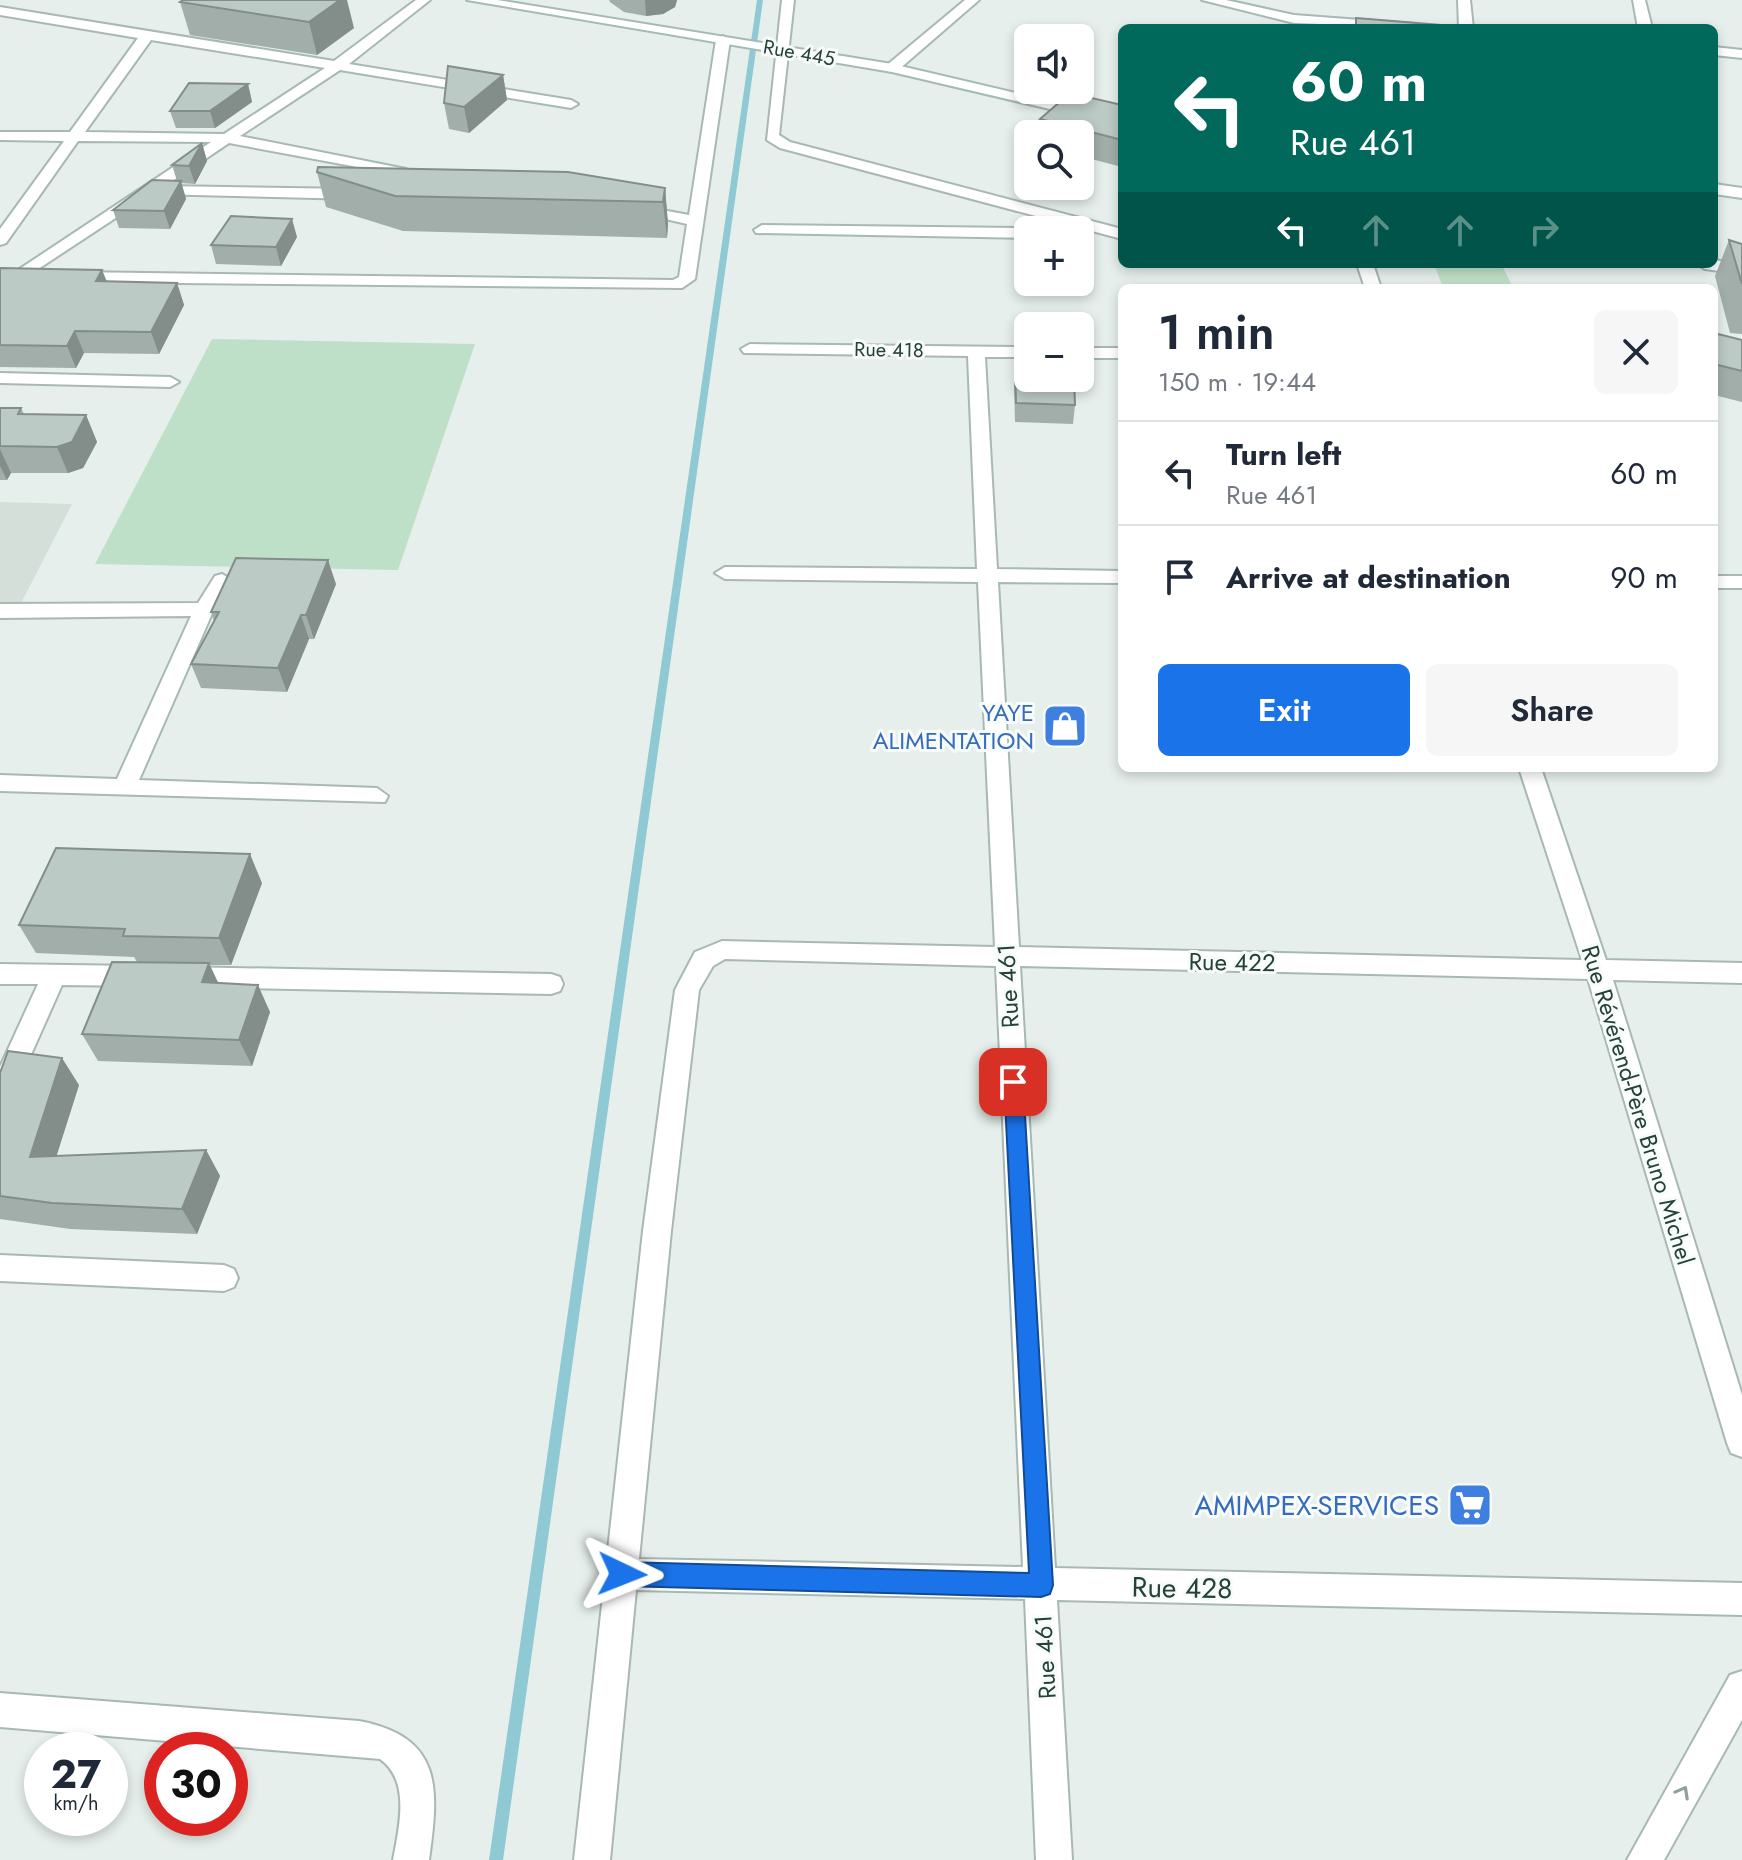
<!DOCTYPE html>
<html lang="en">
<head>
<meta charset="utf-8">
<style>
	body { margin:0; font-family:Jost,sans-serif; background:#f6f6f7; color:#1f2937; height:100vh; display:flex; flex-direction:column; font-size:30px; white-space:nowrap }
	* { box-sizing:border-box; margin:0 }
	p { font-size:26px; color:#747a83 }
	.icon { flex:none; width:44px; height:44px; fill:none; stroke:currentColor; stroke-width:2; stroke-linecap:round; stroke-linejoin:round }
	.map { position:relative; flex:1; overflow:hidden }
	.side { position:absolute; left:1118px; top:284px; width:600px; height:488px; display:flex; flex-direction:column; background:#fff; border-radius:12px; box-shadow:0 4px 12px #0003 }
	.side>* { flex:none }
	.guide { position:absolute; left:1118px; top:24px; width:600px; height:244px; border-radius:12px; box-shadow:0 4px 12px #0003; background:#00695c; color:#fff; overflow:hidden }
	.tools { position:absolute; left:1014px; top:24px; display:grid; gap:16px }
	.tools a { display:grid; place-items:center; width:80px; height:80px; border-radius:12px; background:#fff; box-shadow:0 4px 12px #0003; font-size:40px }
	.speed { position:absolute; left:24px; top:1732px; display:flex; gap:16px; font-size:40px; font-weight:700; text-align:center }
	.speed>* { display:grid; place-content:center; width:104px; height:104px; border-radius:50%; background:#fff; box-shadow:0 4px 12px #0003; line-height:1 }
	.speed small { font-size:20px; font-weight:400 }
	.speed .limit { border:12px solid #d22; background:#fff; color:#111 }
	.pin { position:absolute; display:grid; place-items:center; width:68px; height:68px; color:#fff; margin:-34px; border-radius:16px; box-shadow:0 4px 12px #0006 }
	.me { position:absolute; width:88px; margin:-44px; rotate:92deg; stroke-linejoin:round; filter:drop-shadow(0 0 6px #0008) }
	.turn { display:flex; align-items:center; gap:28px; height:168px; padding:0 40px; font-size:36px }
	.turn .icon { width:104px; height:104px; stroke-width:2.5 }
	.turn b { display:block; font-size:56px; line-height:68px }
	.lanes { display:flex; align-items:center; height:76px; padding:0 40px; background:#0003; justify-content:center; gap:40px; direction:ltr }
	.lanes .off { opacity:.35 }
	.round { display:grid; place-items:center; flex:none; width:84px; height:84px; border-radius:12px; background:#f6f6f7 }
	.headline { display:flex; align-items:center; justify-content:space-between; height:136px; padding:0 40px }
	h1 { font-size:48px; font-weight:600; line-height:60px }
	.primary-button { display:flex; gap:16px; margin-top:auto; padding:16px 40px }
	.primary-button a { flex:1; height:92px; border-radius:12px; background:#1a73e8; color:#fff; font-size:32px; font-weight:600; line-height:92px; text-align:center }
	.primary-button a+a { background:#f6f6f7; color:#1f2937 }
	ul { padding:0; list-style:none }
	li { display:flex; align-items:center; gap:24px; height:104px; padding:0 40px; border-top:2px solid #e0e1e3 }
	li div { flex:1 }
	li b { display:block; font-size:30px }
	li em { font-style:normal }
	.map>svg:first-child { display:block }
	.built { fill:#d4dfda }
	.green { fill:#bfe0c8 }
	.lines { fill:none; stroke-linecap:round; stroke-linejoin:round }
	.stream { fill:#8ec9d4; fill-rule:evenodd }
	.street-casing { stroke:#a8b8b2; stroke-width:4 }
	.secondary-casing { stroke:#a4bbb3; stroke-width:4 }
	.street { fill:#fff; fill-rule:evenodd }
	.secondary { fill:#fff; fill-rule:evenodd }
	.wall { fill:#a1aea9 }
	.shaded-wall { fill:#838d89 }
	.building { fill:#bbcac4; stroke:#838d89; stroke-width:2 }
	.oneway { stroke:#92a09c }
	.route { fill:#1a73e8; stroke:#114b97; stroke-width:2 }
	.labels { text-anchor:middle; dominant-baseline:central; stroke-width:6; stroke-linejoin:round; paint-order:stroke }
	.far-street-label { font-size:20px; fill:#24423a; stroke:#f7fbf9 }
	.shop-label { font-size:24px; fill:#366cbe; stroke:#f7fbf9; text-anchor:end }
	.street-label { font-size:24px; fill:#24423a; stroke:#f7fbf9 }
	.near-shop-label { font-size:28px; fill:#366cbe; stroke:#f7fbf9; text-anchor:end }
	.near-street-label { font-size:28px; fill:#24423a; stroke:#f7fbf9 }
</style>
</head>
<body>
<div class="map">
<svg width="1742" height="1860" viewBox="0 0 1742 1860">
	<rect width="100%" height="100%" fill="#e6efeb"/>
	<!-- built -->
	<path class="built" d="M0,502L72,504L20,605H0Z"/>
	<!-- green -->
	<path class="green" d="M1435,266L1503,267L1513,288H1443Z
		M212,339L475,344L398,570L95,564Z"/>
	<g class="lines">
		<!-- stream -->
		<path class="stream" d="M757,0H763L503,1860H489Z"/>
		<!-- street casing -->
		<g class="street-casing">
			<path id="street" d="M416,0H430L349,64L571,100L578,104L571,108L340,70L240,136L406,169L411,171V177L229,143L165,186L355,189L363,194L355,199L152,194L23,279L9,276L211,142L78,141L6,243L0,245V229L64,141L0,140V132H70L138,38L0,15V7L334,61ZM151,40L325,68L224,134L85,132Z
				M782,0H794L779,135L790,142L1122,229V239L780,148L767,140Z
				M965,0H979L897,71H887V65Z
				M1202,0H1226L1294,15L1414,24L1421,28L1294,23Z
				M1458,0H1470L1473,28H1459Z
				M1633,0H1645L1652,28H1638Z
				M723,36L730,40L695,279L682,288L74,282L66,277L74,272L673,280L679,277L687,224L627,210L635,205L689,215L716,40Z
				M1714,47L1742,50V58L1714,55Z
				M762,225L1028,228L1034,230H1028V238L756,233L754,230Z
				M1357,264H1373L1381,288H1365Z
				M750,344L1028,347V357H985L997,569L1122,571V583L998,582L1019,947L1582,960L1519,768H1541L1606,960L1742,963V983L1613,980L1742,1395V1457L1731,1453L1727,1443L1588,979L1020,966L1055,1568L1742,1583V1615L1057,1600L1072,1860H1036L1025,1599L636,1590L610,1860H574L643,1231L675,990L695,952L722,941L995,947L978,582L725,579L715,573L725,567L977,569L968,356L744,353L741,349ZM725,959L996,966L1023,1567L639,1559L671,1231L699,990L713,966Z
				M1080,348H1122V358H1080Z
				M0,373L170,377L179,382L170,387L0,383Z
				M222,574L232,580L214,609L139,780L377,788L388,796L385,802L0,791V775L117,779L191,616L0,618V604L198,603L215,576Z
				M1714,576H1742V588H1714Z
				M0,964L138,966L147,969L150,976L147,983L138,986L62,985L9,1104L0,1107V1067L38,984H0Z
				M182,967L551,974L560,977L563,984L560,991L551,994L182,987L173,984L170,977L173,970Z
				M0,1255L224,1265L234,1269L238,1278L234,1287L224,1291L0,1281Z
				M1742,1671V1720L1664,1860H1627L1730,1675Z
				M0,1693L359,1721C443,1737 439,1788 429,1860H393C399,1827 411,1781 380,1759L0,1727Z"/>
		</g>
		<!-- secondary casing -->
		<g class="secondary-casing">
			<path id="secondary" d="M467,0H497L892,64L1122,118V126L892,72Z
				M1714,184L1742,188V198L1714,194Z
				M1714,260L1742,264V274L1705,269L1697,264H1714Z"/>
		</g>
		<!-- street -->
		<use href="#street" class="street"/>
		<!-- secondary -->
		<use href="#secondary" class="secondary"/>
	</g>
	<!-- wall -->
	<path class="wall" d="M609,0H677L675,7L663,14L646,16L624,12L610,2Z
		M180,2L354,28L317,55L190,35Z
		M503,75L507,100L469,133L449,129L444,103Z
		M248,84L252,102L215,128H176L170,111Z
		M1122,105V167L1080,156V134H1039L1040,119Z
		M202,143L207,161L195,184L181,183L186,199L170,229L119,228L113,210L177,181L172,165Z
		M317,172L665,188L668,224L667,238L403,231L326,207Z
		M297,237L281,266L216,264L211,245Z
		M1729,240L1742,244V334L1730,333L1715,276Z
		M0,268L102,270L107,281L177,283L184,305L159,354L84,353L76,368L0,367Z
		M1714,333L1742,340V402L1714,395Z
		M1015,367L1075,405L1073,424L1015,422L1014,385Z
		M0,408H21L24,414L86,415L97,442L83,468L68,473H11L7,480H0Z
		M336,584L314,639H309L287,692L201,688L191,664L214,621L211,612Z
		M262,883L231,965H209L218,983L270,1012L252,1066L98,1061L82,1034L137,962L134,957L36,953L19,925Z
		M0,1073L79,1085L56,1156L206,1150L220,1176L197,1234L70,1229L0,1219Z"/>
	<!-- shaded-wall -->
	<path class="shaded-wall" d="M340,0H347L354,28L317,55L309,22Z
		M645,0H677L675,7L663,14L646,16Z
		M503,75L507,100L469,133L464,107Z
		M248,84L252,102L215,128L210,111Z
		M202,143L207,161L195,184L189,166Z
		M181,181L186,199L170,229L164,211Z
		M665,188L668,224L667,238L663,202Z
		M292,219L297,237L281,266L276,247Z
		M102,270L110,292L96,281Z
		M177,283L184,305L159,354L151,332Z
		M75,331L84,353L76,368L67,346Z
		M86,415L97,442L83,468L68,473L57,447Z
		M0,449L11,473L7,480L0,466Z
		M328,560L336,584L314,639L306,615Z
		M301,615L309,639L287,692L278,668Z
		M250,854L262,883L231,965L219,938Z
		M209,963L222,991L202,982Z
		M258,985L270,1012L252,1066L239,1040Z
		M62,1058L79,1085L48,1183L30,1157Z
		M206,1150L220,1176L197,1234L182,1209Z"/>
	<!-- building -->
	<path class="building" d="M183,0H340L309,22L180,2Z
		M1356,18L1478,28H1356Z
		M448,66L503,75L464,107L444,103Z
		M189,83L248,84L210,111H170Z
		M1070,93L1122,105V140L1040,119Z
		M202,143L189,166L172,165L198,146Z
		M318,167L568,172L665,188L663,202L395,196L317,172Z
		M152,180L181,181L164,211L113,210Z
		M231,216L292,219L276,247L211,245Z
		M1729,240L1742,244V284Z
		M0,268L102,270L96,281L177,283L151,332L75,331L67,346L0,345Z
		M1714,333L1742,340V371L1714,364Z
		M1015,367H1028V378H1074L1075,405L1016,403Z
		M0,408H21L18,414L86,415L72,442L57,447L0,446Z
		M236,558L328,560L306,615H301L278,668L191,664L219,612H211Z
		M56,848L250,854L219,938L123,936L125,929L19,925Z
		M112,962L209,963L202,982L258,985L239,1040L82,1034Z
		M8,1051L62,1058L30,1157L206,1150L182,1209L52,1203L0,1196V1073Z"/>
	<!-- one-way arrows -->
	<defs><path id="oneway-chevron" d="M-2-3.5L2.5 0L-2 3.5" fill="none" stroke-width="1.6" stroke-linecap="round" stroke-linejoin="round" transform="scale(2)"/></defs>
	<use class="oneway" href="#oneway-chevron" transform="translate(1683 1792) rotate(-61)"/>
	<!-- route -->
	<path class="route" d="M1013,1074L1023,1082L1053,1585L1050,1594L1041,1597L622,1586L614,1582L610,1574L614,1566L622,1562L1029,1573L1004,1082Z"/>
	<!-- icons -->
	<defs>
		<g id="shop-square" transform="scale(2.3)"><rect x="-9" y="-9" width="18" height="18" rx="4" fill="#3f7fe0" stroke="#f7fbf9"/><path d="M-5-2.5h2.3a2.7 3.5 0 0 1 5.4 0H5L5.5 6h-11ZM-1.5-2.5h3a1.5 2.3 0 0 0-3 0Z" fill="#fff"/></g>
		<g id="supermarket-square" transform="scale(2.3)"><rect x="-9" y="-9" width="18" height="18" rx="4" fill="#3f7fe0" stroke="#f7fbf9"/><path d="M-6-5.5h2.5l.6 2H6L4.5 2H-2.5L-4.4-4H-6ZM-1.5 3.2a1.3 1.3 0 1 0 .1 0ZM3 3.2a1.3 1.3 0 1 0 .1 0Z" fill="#fff"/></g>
	</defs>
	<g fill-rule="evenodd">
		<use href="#shop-square" x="1065" y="726"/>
		<use href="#supermarket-square" x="1470" y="1505"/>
	</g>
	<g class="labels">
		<!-- far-street labels -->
		<g class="far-street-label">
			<text transform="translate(799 53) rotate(10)">Rue 445</text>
			<text transform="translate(889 350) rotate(1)">Rue 418</text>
		</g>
		<!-- shop labels -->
		<g class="shop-label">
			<text x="1034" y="712">YAYE<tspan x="1034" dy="28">ALIMENTATION</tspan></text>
		</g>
		<!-- street labels -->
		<g class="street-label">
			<text transform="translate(1232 962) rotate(1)">Rue 422</text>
			<text transform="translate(1008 986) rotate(-93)">Rue 461</text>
			<text transform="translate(1638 1105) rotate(73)">Rue Révérend-Père Bruno Michel</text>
			<text transform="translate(1045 1657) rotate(-93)">Rue 461</text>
		</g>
		<!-- near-shop labels -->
		<g class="near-shop-label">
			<text x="1439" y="1505">AMIMPEX-SERVICES</text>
		</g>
		<!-- near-street labels -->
		<g class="near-street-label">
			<text transform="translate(1182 1588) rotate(1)">Rue 428</text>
		</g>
	</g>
</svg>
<div class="tools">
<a><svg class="icon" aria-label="sound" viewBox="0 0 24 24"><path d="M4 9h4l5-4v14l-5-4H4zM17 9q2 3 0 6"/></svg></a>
<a><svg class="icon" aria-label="search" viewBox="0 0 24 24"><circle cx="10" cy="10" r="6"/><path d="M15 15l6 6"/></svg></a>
<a>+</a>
<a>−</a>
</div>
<div class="speed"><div>27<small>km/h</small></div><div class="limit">30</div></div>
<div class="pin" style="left:1013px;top:1082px;background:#d93025"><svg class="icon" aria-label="arrive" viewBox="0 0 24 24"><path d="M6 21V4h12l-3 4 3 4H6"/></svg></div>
<svg class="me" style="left:622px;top:1574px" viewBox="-20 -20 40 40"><path d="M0-17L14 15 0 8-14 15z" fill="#1a73e8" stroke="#fff" stroke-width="4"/></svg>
<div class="guide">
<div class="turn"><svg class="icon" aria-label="left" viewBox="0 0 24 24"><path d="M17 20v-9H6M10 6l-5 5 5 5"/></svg><div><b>60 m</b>Rue 461</div></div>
<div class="lanes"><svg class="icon" aria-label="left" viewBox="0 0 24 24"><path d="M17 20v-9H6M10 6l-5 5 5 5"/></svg><svg class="icon off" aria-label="ahead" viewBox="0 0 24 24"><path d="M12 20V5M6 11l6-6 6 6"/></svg><svg class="icon off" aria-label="ahead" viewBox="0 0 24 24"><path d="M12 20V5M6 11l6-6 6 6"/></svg><svg class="icon off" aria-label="right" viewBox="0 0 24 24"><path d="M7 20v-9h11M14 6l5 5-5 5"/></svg></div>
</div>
<section class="side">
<div class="headline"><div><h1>1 min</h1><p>150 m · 19:44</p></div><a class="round"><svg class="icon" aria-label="close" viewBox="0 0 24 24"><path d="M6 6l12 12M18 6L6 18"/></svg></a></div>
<ul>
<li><svg class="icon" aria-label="left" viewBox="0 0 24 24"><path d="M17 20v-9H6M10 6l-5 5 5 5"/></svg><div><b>Turn left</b><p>Rue 461</p></div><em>60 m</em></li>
<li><svg class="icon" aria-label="arrive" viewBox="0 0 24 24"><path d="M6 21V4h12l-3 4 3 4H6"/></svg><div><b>Arrive at destination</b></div><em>90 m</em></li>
</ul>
<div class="primary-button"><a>Exit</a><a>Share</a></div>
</section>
</div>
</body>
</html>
